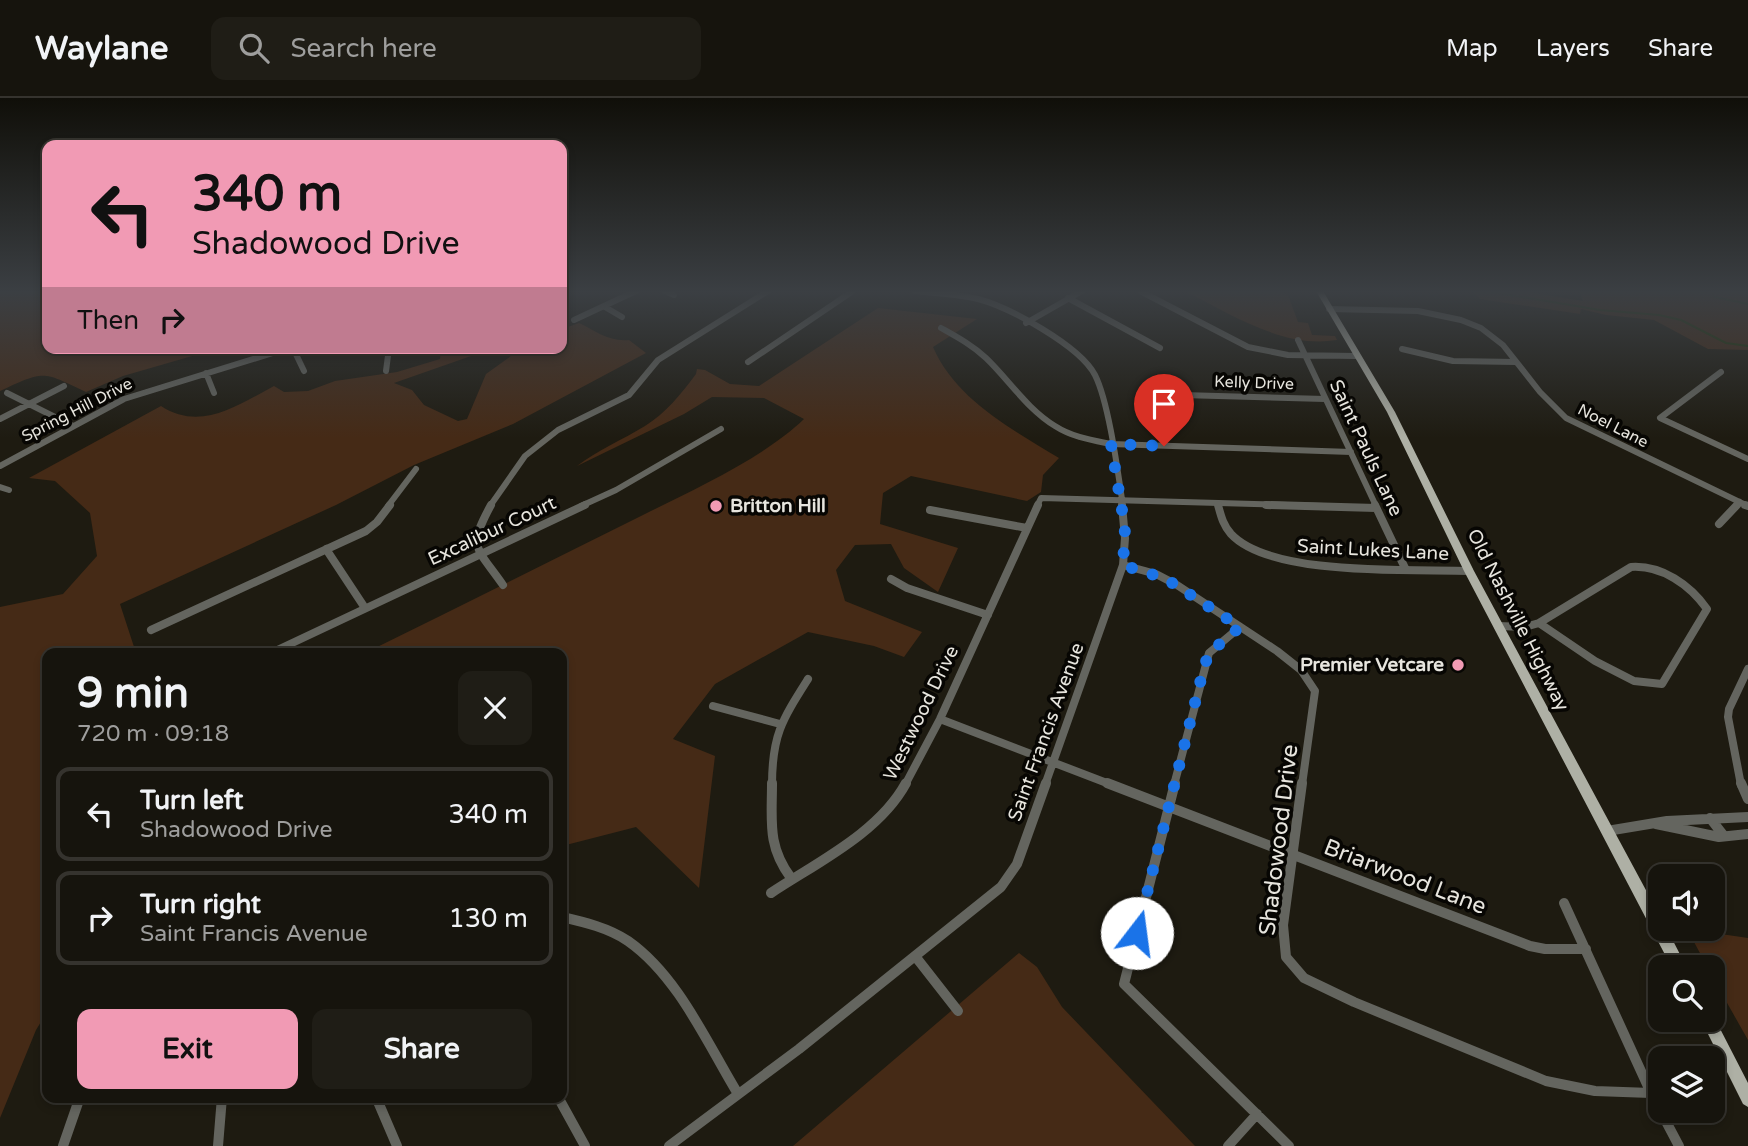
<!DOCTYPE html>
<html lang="en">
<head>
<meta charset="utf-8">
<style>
	body { margin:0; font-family:"Varela Round",sans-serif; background:#1f1d16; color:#f1f3f6; height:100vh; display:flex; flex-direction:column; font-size:26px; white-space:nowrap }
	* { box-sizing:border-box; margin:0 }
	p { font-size:23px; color:#9e9e9d }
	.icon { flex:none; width:38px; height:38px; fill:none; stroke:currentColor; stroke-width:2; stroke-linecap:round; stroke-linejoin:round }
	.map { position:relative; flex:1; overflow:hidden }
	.drawer { position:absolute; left:42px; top:550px; width:525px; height:455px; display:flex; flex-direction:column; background:#16140d; border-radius:14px; box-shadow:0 4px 10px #0003,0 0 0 2px #35332e }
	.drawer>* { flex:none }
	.guide { position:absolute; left:42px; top:42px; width:525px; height:214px; border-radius:14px; box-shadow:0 4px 10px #0003,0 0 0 2px #35332e; background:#f19ab4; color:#111; overflow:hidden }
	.fabs { position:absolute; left:1648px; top:766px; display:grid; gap:14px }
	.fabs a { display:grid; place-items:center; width:77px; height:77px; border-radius:14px; background:#16140d; box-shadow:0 4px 10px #0003,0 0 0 2px #35332e; font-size:35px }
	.pin { position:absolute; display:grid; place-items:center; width:60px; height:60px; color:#fff; margin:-72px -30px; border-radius:50% 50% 50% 0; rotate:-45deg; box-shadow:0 0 7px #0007 }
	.pin .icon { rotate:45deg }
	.me { position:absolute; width:77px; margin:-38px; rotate:15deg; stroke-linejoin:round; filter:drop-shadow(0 0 5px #0008) }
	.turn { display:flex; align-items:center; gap:24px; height:147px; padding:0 35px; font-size:32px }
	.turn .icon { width:91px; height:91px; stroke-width:2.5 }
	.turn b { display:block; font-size:49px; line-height:60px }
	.then { display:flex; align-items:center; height:66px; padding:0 35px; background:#0003; gap:14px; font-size:26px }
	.round { display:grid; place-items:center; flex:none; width:74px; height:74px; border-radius:14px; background:#1f1d16 }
	.overview { display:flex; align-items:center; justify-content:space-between; height:119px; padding:0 35px }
	h1 { font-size:42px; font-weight:700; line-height:52px }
	.primary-button { display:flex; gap:14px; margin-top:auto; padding:14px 35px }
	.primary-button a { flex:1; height:80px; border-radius:14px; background:#f19ab4; color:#111; font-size:28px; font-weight:700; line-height:80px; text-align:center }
	.primary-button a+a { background:#1f1d16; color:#f1f3f6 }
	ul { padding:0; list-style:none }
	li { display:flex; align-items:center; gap:21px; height:94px; margin:0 14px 10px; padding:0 21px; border:4px solid #35332e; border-radius:14px }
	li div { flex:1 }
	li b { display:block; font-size:26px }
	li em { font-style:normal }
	header { display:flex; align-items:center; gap:42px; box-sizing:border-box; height:98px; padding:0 35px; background:#16140d; border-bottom:2px solid #35332e }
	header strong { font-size:33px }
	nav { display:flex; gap:38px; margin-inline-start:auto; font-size:24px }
	.search { width:490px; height:63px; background:#1f1d16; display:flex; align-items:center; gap:18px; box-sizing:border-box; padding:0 24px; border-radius:14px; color:#9e9e9d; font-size:26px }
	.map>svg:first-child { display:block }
	.green { fill:#452a16 }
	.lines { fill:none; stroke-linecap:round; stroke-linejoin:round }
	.stream { stroke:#1f370a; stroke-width:2 }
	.minor-far2 { stroke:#64655f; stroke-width:6 }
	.minor-far1 { stroke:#64655f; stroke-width:8 }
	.minor { stroke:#64655f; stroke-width:10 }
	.major { fill:#aeb0a5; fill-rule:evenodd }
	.route { stroke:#1a73e8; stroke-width:12; stroke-dasharray:0 21.6 }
	.poi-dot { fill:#f19ab4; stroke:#070603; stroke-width:2.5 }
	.labels { text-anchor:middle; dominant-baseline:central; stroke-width:7; stroke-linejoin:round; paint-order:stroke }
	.far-street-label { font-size:16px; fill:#e7e5de; stroke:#070603 }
	.street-label { font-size:19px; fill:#e7e5de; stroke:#070603 }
	.poi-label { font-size:19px; font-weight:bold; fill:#e7e5de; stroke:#070603; text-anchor:start }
	.near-street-label { font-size:23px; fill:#e7e5de; stroke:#070603 }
</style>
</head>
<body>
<header>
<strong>Waylane</strong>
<div class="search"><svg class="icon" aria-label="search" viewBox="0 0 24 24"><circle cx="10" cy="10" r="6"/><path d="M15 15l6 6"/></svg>Search here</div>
<nav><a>Map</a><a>Layers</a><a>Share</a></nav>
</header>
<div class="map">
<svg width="1748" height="1048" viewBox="0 0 1748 1048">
	<rect width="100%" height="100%" fill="#1e1b11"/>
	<!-- green -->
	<path class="green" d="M0,193H47V250H220L123,278L86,294C42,273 45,272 0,293Z
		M1184,193H1278L1288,197L1298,224L1308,225L1312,237L1335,238L1337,242C1282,251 1232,216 1184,193Z
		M1473,193H1521L1583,203L1579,193H1748V252L1708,251L1654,222L1606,217L1581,211L1580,216L1480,201Z
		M878,210L977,221L933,249C956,302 1012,331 1059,360L1043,377L1041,394L1027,403L911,378L883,395L880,426L958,450L938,494L904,470L891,446L855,447L836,472L845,503L922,534L904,559L874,548L808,534L715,586L673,641L715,658L699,790L636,729L562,748V555H365C458,509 551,463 643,417C693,392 765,359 804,321L764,300L712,299L684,316L577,368C598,352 622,342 645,328C666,315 681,296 696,276L697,271L705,272L730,286L759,288Z
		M579,225C596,233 609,244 629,242L646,255L513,326L414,367L336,407L120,506L136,555H47V914L36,932L0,1020V509L63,496L97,458L90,415L55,383L29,380L161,308C201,334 238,307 274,288L284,294L308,293L335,283L397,274L440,261L441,250H494L394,285L412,292L424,307L458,323L467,321L486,276L522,250H562V231Z
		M1687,831L1748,840V942L1713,880V870H1708Z
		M1019,855L1037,869L1062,909L1195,1048H793Z"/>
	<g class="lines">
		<!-- stream -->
		<path class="stream" d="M1486,193L1600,212L1659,217L1681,222L1726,245L1748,248
			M1711,193L1715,199L1748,206"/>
		<!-- minor-far2 -->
		<path class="minor-far2" d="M665,193L674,197
			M914,193C935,195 957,196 978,201C1009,209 1080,248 1095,277C1109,305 1118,375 1123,408
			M1140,193L1248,249L1288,257L1356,258
			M1068,200L1160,250
			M605,209L622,219
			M1329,211L1418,213L1461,222L1481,230L1503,247L1540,294L1566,320L1748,408
			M574,222L636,193
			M1026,225L1082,193
			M941,230C957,239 972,247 986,260C1009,282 1027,311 1055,328C1072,339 1091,342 1111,346L1351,354
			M1298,242L1376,408
			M293,250L304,273
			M1402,251L1453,263L1516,264
			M748,264L853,193
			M386,273L389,250
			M1721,274L1660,320L1748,361
			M206,275L214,295
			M7,295L73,328
			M1182,297L1325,301
			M0,321L64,288
			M0,368L124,301L289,250
			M0,389L9,392
			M388,408L416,371
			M490,408L525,358L558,332L629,297L658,262L768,193
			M581,408L616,392L721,331
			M1037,408L1041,400L1324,408
			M1736,408L1740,404"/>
		<!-- minor-far1 -->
		<path class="minor-far1" d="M491,407C467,451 476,448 503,487
			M1218,407C1221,418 1223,427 1231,436C1271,479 1412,471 1469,473
			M1266,407L1376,410
			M1375,407L1405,470
			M1745,407L1748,408
			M930,412L1027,430
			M1719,426L1737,407
			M326,451L365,510
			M1123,467L1156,476L1177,487L1277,553L1301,572L1315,593L1302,687
			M1631,469C1662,467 1690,487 1707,511L1662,586L1634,583L1595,563L1539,525Z
			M891,481L907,490L988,517
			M1498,528L1525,529L1539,525
			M151,532L366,433L377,424L390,407
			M271,555L585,407
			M713,608L780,626
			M940,621L1112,687
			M772,687C772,637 782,622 808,581
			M905,687L940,621L1038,407
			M1045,687L1123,467L1125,440L1122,407
			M1174,687L1209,555L1240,529
			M1741,687L1728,619L1729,611L1748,571"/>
		<!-- minor -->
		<path class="minor" d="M772,685C772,723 767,748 791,780
			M1107,685L1530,848L1545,851H1586
			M1175,685L1124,886L1289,1048
			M1302,685L1283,827L1286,859L1304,880L1354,904L1546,983L1595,993L1651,995
			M1741,685L1748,701
			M1710,720L1724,738
			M1656,726L1719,739L1748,736
			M1607,733L1667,723L1748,719
			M771,795C816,765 879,735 906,685
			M1564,805L1651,995L1679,1048
			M562,819C584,824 609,830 628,843C678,878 707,945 738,996
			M915,858L958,913
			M376,999L397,1048
			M558,999L585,1048
			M63,1048L80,999
			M218,1048L222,999
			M669,1048L799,951L1001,789L1017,766L1046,685
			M1228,1048L1257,1016"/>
		<!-- major -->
		<path class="major" d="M1316,193H1323L1395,314L1474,473L1661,820V831H1667L1687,870H1672L1464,473L1387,314Z
			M1713,917L1748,985V1009L1743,1006L1701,922H1713Z"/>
	</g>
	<!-- sky -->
	<linearGradient id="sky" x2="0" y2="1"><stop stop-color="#100f09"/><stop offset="0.57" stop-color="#3b3f43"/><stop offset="1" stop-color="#3b3f43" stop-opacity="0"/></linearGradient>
	<rect width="1748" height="340" fill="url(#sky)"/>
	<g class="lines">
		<!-- route -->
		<path class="route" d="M1137,835L1204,569L1209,555L1240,529L1166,481L1123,467L1125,430L1111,346L1164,348"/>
	</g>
	<!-- markers -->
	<g class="poi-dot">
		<circle cx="716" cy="408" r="7"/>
		<circle cx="1458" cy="567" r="7"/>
	</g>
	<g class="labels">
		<!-- far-street labels -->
		<g class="far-street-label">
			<text transform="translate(1254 285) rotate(2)">Kelly Drive</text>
			<text transform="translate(77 312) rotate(-27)">Spring Hill Drive</text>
			<text transform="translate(1613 328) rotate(27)">Noel Lane</text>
		</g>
		<!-- street labels -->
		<g class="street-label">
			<text transform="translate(1366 350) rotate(65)">Saint Pauls Lane</text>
			<text transform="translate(492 433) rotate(-25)">Excalibur Court</text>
			<text transform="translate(1373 452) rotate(3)">Saint Lukes Lane</text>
			<text transform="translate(1518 522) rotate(63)">Old Nashville Highway</text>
			<text transform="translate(921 615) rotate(-64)">Westwood Drive</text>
			<text transform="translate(1046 634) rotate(-70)">Saint Francis Avenue</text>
		</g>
		<!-- poi labels -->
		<g class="poi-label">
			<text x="730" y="408">Britton Hill</text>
			<text x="1444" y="567" text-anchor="end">Premier Vetcare</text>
		</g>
		<!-- near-street labels -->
		<g class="near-street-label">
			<text transform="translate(1279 742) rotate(-83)">Shadowood Drive</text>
			<text transform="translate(1405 779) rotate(21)">Briarwood Lane</text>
		</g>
	</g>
</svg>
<div class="fabs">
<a><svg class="icon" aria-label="sound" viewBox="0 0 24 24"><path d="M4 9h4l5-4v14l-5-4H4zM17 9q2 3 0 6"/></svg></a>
<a><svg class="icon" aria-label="search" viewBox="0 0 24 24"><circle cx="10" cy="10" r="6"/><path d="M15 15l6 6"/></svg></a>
<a><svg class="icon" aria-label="layers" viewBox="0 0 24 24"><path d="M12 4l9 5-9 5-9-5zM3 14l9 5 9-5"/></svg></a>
</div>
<div class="pin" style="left:1164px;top:348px;background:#d93025"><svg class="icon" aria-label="arrive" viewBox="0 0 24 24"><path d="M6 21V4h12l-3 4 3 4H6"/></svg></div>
<svg class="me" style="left:1137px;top:835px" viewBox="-20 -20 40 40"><circle r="19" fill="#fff"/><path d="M0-13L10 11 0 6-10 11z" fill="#1a73e8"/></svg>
<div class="guide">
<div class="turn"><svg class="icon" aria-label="left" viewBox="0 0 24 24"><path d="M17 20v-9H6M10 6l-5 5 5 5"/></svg><div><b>340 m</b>Shadowood Drive</div></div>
<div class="then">Then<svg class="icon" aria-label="right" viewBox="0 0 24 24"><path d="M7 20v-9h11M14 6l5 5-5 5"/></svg></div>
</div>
<section class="drawer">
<div class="overview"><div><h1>9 min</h1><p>720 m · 09:18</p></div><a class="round"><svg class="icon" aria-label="close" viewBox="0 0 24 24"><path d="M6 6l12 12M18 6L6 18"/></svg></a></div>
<ul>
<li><svg class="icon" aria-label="left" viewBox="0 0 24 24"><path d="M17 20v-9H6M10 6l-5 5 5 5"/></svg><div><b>Turn left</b><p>Shadowood Drive</p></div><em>340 m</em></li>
<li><svg class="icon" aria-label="right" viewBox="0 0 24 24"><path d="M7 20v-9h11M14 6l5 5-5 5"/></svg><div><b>Turn right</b><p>Saint Francis Avenue</p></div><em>130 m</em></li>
</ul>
<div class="primary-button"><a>Exit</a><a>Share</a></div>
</section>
</div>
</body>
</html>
